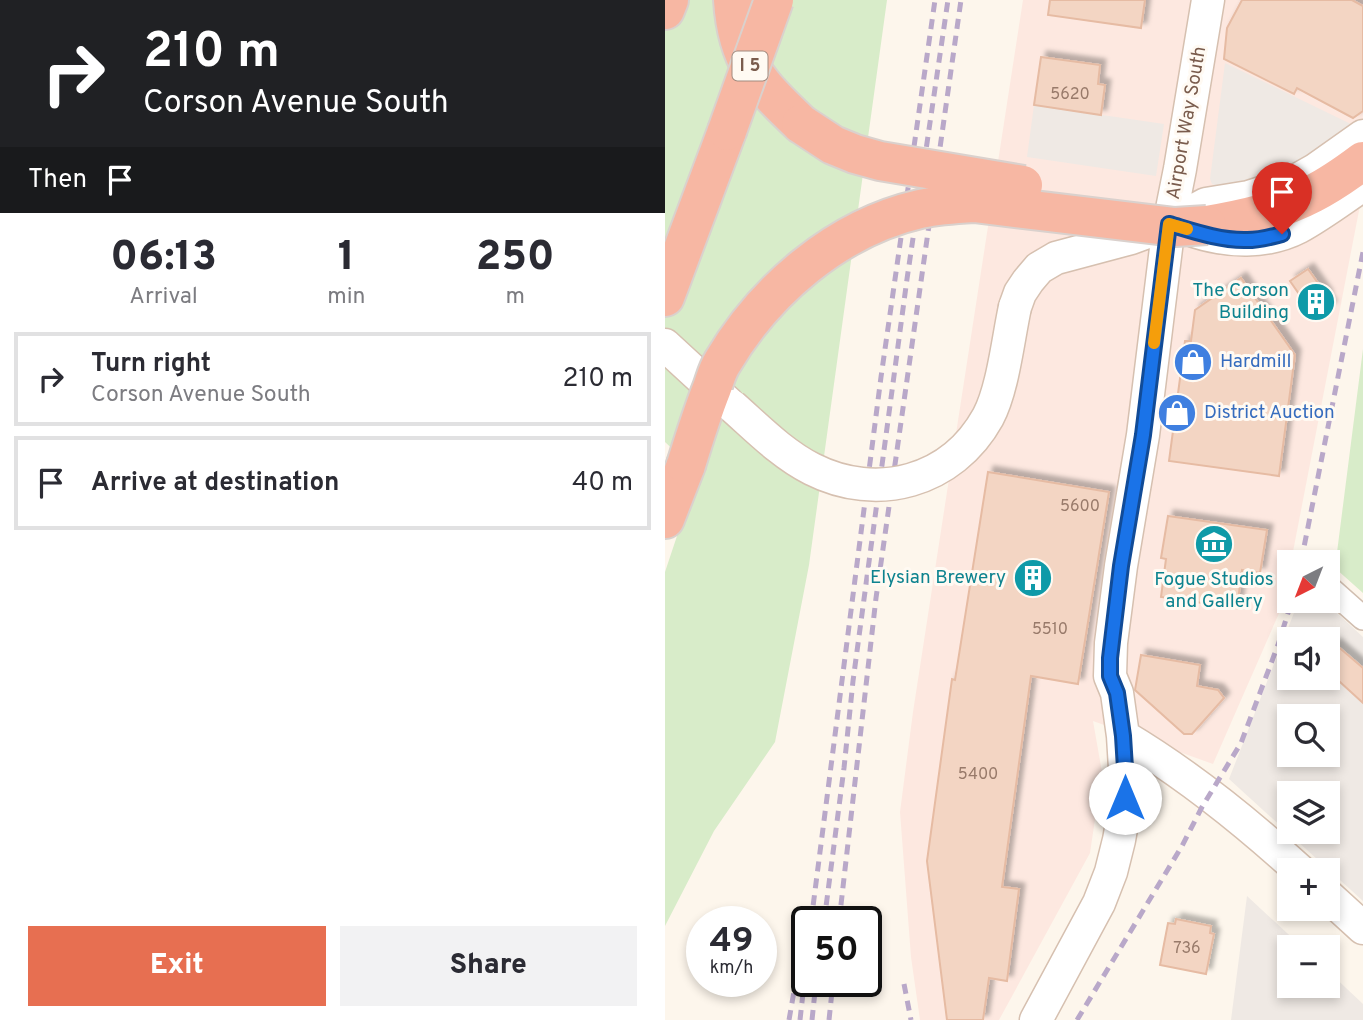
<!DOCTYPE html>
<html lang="en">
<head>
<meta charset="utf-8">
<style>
	body { margin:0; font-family:Overpass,sans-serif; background:#f2f2f3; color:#2b2b33; height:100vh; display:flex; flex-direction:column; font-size:26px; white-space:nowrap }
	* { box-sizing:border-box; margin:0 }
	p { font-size:23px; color:#7c7c81 }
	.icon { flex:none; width:38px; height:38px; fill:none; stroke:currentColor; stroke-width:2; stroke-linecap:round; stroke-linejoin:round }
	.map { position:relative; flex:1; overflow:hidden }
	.side { display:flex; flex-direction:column; background:#fff; width:665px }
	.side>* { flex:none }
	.guide { background:#202124; color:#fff; overflow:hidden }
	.needle { width:46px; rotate:222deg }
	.tools { position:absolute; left:612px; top:550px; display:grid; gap:14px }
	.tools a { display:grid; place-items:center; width:63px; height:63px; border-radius:0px; background:#fff; box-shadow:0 4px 10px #0003; font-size:35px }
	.speed { position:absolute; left:21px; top:906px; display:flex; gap:14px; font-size:35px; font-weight:700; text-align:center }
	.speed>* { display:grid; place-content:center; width:91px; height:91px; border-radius:50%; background:#fff; box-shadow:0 4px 10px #0003; line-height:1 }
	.speed small { font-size:18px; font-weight:400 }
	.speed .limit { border:4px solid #111; border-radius:10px; background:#fff; color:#111 }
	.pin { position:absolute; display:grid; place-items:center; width:60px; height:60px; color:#fff; margin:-72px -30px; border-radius:50% 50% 50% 0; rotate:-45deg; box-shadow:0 0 7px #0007 }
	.pin .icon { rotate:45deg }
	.me { position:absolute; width:77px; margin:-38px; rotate:0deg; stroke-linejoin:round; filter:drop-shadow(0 0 5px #0008) }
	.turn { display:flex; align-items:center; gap:24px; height:147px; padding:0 28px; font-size:32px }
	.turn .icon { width:91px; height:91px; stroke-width:2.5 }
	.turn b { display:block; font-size:49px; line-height:60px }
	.then { display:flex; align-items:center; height:66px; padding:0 28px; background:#0003; gap:14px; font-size:26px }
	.eta { display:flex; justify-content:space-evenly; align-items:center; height:119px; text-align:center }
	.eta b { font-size:42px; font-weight:800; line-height:49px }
	.cta { display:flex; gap:14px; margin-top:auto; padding:14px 28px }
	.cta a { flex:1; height:80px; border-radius:0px; background:#e76f51; color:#fff; font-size:28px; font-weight:800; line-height:80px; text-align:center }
	.cta a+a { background:#f2f2f3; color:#2b2b33 }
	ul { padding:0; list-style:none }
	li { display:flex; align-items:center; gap:21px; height:94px; margin:0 14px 10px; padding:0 14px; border:4px solid #e1e1e2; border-radius:0px }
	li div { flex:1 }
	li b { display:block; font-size:26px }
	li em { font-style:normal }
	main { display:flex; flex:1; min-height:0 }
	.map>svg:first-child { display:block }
	.commercial { fill:#fde8e0 }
	.industrial { fill:#efe9e4; fill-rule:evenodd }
	.green { fill:#d8ecc9 }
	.building { fill:#f3d5c3; stroke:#e6bba3; stroke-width:2; filter:url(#shadow) }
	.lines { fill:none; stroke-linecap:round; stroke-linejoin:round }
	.street-casing { stroke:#d1beb0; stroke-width:26 }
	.secondary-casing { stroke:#d6c0b0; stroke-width:35 }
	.highway-casing { stroke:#dad1cd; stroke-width:42 }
	.street { stroke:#fff; stroke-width:23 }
	.secondary { stroke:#fff; stroke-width:32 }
	.highway { stroke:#f7b7a3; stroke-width:38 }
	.rail { stroke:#b9a8c9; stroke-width:5; stroke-dasharray:10 7; stroke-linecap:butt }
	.secondary-bridge-casing { stroke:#d6c0b0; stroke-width:35; stroke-linecap:butt }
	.highway-bridge-casing { stroke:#dad1cd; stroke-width:42; stroke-linecap:butt }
	.secondary-bridge { stroke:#fff; stroke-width:32 }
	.highway-bridge { stroke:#f7b7a3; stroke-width:38 }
	.route-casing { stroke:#114b97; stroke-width:18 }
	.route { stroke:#1a73e8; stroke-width:12 }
	.slow { stroke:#f59e0b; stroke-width:12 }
	.labels { text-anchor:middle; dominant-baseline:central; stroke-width:6; stroke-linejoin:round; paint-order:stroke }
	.number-label { font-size:16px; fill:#987a6a }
	.shield { fill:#fffaf3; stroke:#a28b7f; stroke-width:2 }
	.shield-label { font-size:18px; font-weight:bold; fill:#7a5c4d }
	.street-label { font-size:19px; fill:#7a5c4d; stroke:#fffaf3 }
	.culture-label { font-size:19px; fill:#0d838f; stroke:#fffaf3; text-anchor:end }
	.shop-label { font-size:19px; fill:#366cbe; stroke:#fffaf3; text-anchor:start }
</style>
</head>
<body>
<main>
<section class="side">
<div class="guide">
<div class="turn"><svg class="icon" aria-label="right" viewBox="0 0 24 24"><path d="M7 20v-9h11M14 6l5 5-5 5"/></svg><div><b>210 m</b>Corson Avenue South</div></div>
<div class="then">Then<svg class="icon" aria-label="arrive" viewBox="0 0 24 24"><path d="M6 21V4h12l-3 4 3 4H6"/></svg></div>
</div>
<div class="eta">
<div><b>06:13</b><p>Arrival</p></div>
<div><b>1</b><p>min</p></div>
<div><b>250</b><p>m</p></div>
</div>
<ul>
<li><svg class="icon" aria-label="right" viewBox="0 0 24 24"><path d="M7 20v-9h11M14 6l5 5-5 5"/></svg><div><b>Turn right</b><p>Corson Avenue South</p></div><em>210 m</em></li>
<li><svg class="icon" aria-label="arrive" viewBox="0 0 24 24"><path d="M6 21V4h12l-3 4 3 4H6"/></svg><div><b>Arrive at destination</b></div><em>40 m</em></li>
</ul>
<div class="cta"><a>Exit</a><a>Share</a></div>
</section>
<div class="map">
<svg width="698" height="1020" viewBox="0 0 698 1020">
	<defs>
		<filter id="shadow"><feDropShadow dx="5.5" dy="-5.5" stdDeviation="2" flood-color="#0004"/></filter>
	</defs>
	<rect width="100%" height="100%" fill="#fdf6ec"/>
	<!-- commercial -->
	<path class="commercial" d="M358,0H698V190L626,562H625V571L618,604L548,764L428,721L437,772L425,853L334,1020H255L246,957L235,812L248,712Z"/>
	<!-- industrial -->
	<path class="industrial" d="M560,63L690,126L638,163L565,188L555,187L547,184L545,179Z
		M369,105L499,124L491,176L362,157Z
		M634,600H658L698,637V901L564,779ZM625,639H663V677H625ZM625,716H663V754H625ZM625,793H663V831H625Z
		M582,896L637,947H625V985H663V971L698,1004V1020H566Z"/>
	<!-- green -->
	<path class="green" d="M0,0H222L144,565L110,742L49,831L0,926V572L33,473L0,442Z
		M698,349V593L670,568Z"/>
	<!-- building -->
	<path class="building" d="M385,0H480L476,28L383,15Z
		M577,0H687L698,6V111L688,118L632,88L629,94L559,59L562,28Z
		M376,57L435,65L433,84L440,85L436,115L369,105Z
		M643,269L662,296L660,297L666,306L650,317L625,281Z
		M576,278L630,355L614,476L504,461L520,341H526L530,310Z
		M323,472L444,492L413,684L366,676L337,887L354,889L342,981L324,978L318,1020H282L262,861L287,679L290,680Z
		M503,516L602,530L595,573L577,570L572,608L496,597L501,559L496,558Z
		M670,644L698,668V703L663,671V652Z
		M476,655L535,665L532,686L553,690L559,698L527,734H519L470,690Z
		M511,919L546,926L545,933L549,934L541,974L495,965L503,923L510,924Z"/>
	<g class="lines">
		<!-- street casing -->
		<g class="street-casing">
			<path id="street" d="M663,587L698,618"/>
		</g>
		<!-- secondary casing -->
		<g class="secondary-casing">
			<path id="secondary" d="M529,231C563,242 601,244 634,227C656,215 677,199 698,185
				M350,307L355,293L363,281L374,268L391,258L466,238L504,224L541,204L584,197L627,183L650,170L698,136
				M0,345L63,403
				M458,736C522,774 579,820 634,870
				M663,896L698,928
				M371,1020L434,903L446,872L454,840L459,812L461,784L458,736L452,693L445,676L446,643L456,566L478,435L504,224L515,169L543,0"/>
		</g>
		<!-- highway casing -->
		<g class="highway-casing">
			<path id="highway" d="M68,0C72,62 93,83 136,124
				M0,10L4,0
				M542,225C577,219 615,211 647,194C665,185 682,173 698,161
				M0,297L62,131
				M0,519L21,465"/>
		</g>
		<!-- street -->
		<use href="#street" class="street"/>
		<!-- secondary -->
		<use href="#secondary" class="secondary"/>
		<!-- highway -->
		<use href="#highway" class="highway"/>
		<!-- rail -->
		<path class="rail" d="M636,562L698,252
			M146,922L216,377L270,0
			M159,922L179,768L188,681L242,279L283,0
			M174,922L211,598L296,0
			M239,984L246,1020
			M124,1020L143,911
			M135,1020L139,984
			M147,1020L151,982
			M164,1020L168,982
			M412,1020L517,846L537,807L576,743L613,645L627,600"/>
		<!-- secondary-bridge casing -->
		<g class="secondary-bridge-casing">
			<path id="secondary-bridge" d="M67,406C92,428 117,454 147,469C212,502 287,482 323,417C338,389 343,339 350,307"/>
		</g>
		<!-- highway-bridge casing -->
		<g class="highway-bridge-casing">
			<path id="highway-bridge" d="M136,124L168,145L190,154L215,161L358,185
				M62,131L109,0
				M21,465C29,439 37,413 47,388C50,380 52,371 57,363C100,290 172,228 255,209C273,205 291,204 309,203L510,227L542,225"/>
		</g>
		<!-- secondary-bridge -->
		<use href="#secondary-bridge" class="secondary-bridge"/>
		<!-- highway-bridge -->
		<use href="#highway-bridge" class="highway-bridge"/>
	</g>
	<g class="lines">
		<!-- route casing -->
		<g class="route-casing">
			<path id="route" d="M460,798L461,784L458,736L452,693L445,676V658L456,566L478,435L504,224C528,231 553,240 579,240C592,241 605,237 617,234"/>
		</g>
		<!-- route -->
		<use href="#route" class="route"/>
		<!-- slow -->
		<path class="slow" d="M489,343L504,224L522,229"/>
	</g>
	<!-- icons -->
	<defs>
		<g id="building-disc" transform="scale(2.0125)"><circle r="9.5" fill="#0f9aa8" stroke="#fffaf3"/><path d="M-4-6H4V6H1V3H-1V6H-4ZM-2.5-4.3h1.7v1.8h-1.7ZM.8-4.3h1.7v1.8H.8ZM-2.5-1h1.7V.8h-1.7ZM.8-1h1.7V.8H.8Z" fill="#fff"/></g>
		<g id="shop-disc" transform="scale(2.0125)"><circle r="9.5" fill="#3f7fe0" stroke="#fffaf3"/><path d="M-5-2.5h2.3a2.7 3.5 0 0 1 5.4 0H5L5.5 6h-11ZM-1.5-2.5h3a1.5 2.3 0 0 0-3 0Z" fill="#fff"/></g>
		<g id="museum-disc" transform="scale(2.0125)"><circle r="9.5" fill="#0f9aa8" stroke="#fffaf3"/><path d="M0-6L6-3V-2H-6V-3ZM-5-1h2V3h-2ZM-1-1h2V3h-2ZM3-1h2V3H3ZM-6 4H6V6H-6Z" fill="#fff"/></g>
	</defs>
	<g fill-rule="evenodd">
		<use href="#building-disc" x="651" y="302"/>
		<use href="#shop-disc" x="528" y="362"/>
		<use href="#shop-disc" x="512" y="413"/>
		<use href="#museum-disc" x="549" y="544"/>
		<use href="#building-disc" x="368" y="578"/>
	</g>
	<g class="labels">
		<!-- number labels -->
		<g class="number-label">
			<text x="405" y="95">5620</text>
			<text x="415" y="507">5600</text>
			<text x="385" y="630">5510</text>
			<text x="313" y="775">5400</text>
			<text x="522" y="949">736</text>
		</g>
		<!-- shield labels -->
		<rect class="shield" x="67.5" y="51.5" width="35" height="29" rx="5"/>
		<g class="shield-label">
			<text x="85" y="66">I 5</text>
		</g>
		<!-- street labels -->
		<g class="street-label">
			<text transform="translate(522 123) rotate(-80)">Airport Way South</text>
		</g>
		<!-- culture labels -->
		<g class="culture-label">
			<text x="624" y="291">The Corson<tspan x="624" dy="22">Building</tspan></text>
			<text x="341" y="578">Elysian Brewery</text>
			<text x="549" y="580" text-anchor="middle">Fogue Studios<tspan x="549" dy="22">and Gallery</tspan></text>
		</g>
		<!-- shop labels -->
		<g class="shop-label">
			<text x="555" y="362">Hardmill</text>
			<text x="539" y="413">District Auction</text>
		</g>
	</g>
</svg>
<div class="tools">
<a><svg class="needle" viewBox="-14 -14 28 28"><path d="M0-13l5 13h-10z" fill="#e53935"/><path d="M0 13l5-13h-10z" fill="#7c7c81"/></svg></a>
<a><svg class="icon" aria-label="sound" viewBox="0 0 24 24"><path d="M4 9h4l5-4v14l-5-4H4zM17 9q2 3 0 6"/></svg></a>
<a><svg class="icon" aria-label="search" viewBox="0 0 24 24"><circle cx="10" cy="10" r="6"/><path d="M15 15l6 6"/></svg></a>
<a><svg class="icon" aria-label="layers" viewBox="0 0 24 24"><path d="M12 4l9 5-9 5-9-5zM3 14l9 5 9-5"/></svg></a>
<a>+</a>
<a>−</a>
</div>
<div class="speed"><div>49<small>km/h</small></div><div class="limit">50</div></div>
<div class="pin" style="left:617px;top:234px;background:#d93025"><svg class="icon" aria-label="arrive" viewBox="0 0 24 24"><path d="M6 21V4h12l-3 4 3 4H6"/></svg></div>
<svg class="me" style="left:460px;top:798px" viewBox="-20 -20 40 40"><circle r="19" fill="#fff"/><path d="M0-13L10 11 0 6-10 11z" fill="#1a73e8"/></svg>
</div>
</main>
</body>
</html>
